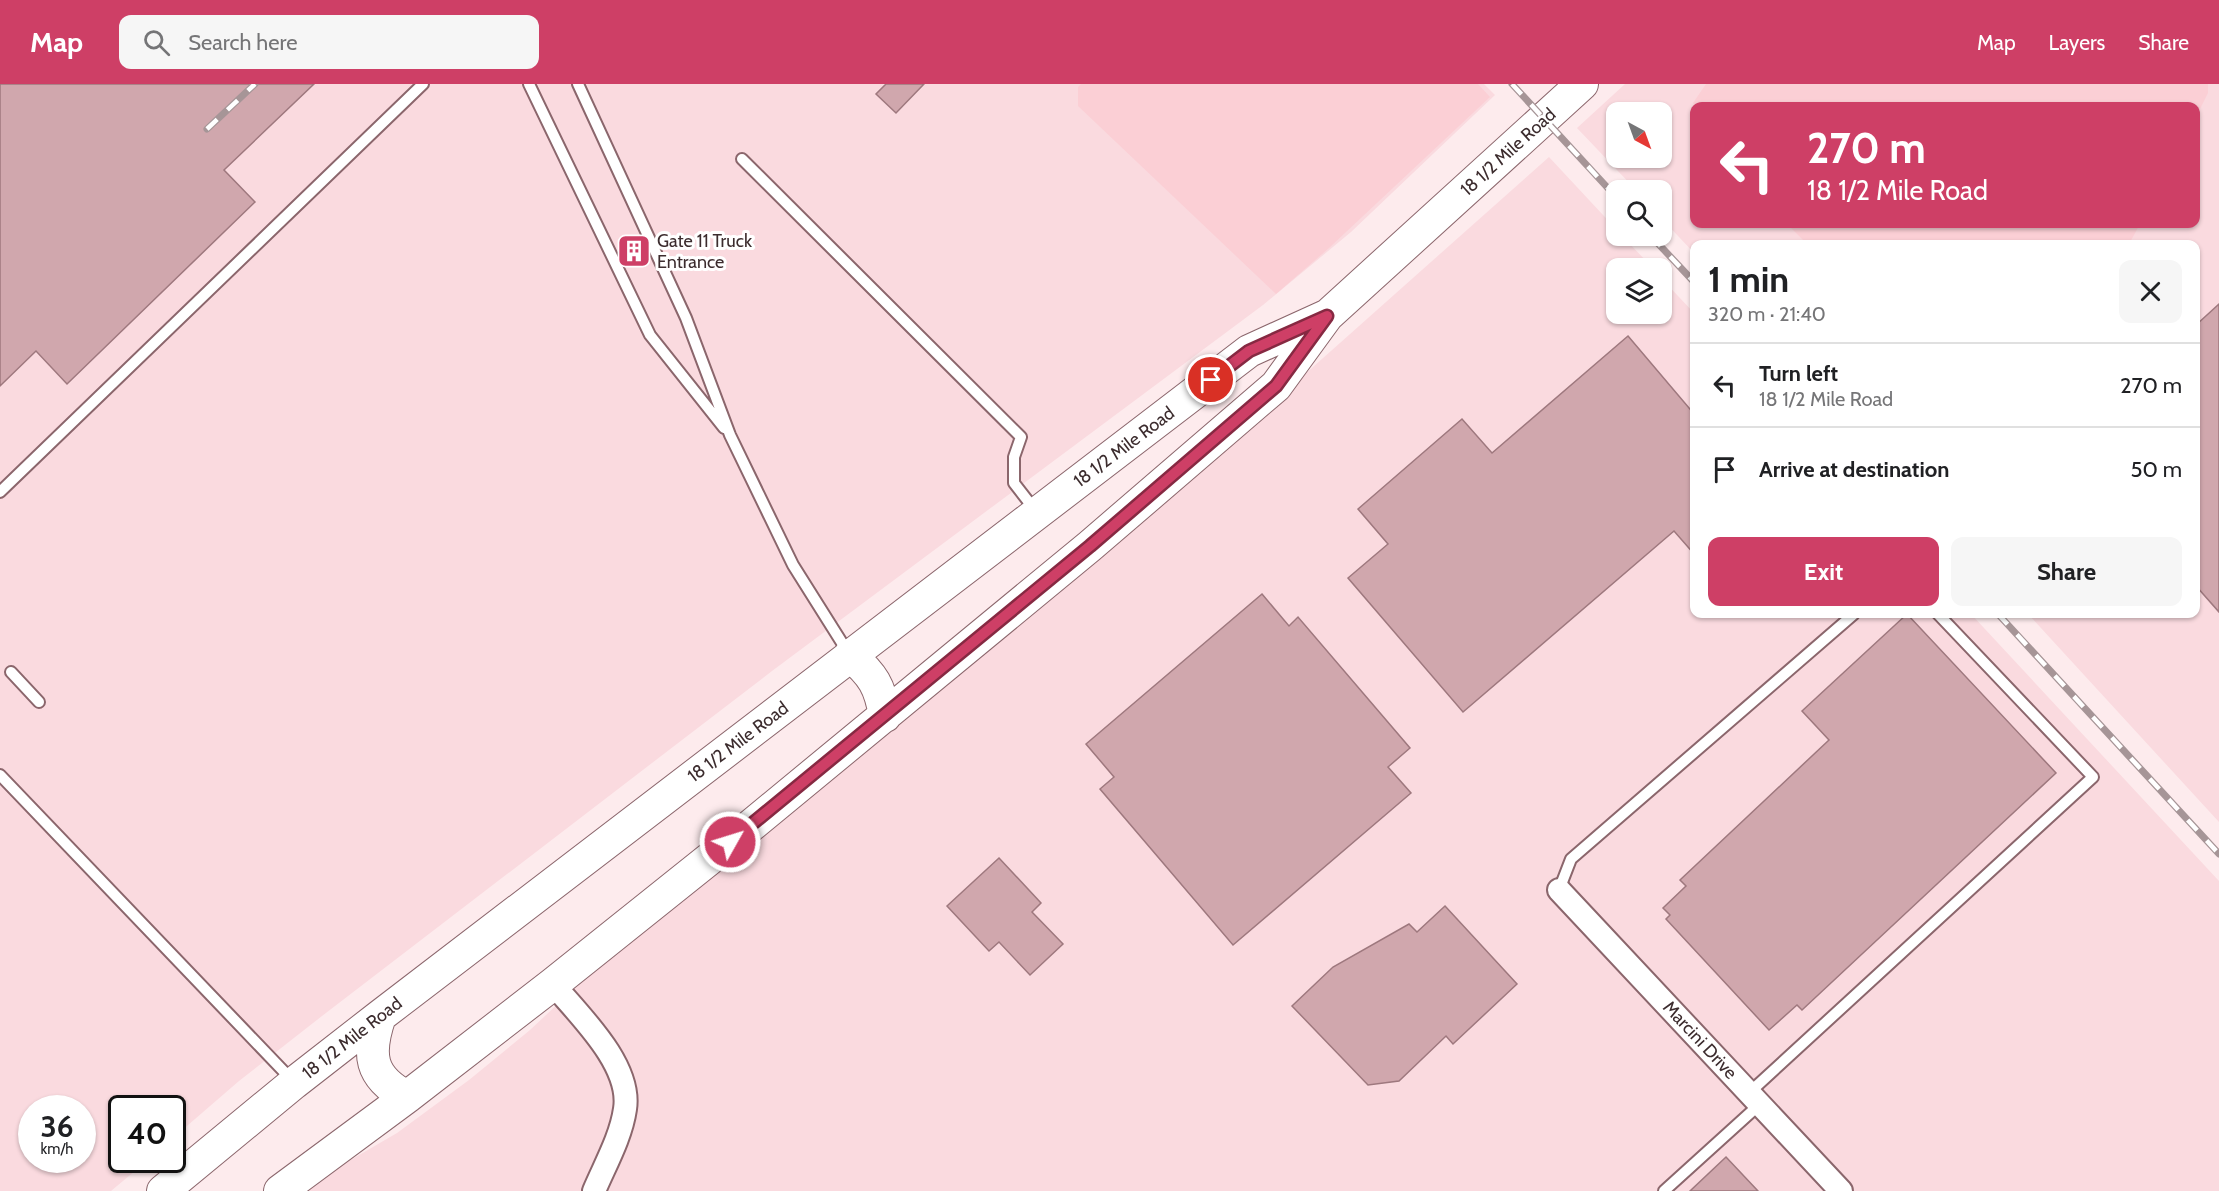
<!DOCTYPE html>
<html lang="en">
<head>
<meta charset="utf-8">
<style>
	body { margin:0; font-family:Cabin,sans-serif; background:#f6f6f6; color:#202124; height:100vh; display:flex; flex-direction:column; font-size:22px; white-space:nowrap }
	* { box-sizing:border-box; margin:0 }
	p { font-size:20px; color:#757577 }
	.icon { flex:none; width:33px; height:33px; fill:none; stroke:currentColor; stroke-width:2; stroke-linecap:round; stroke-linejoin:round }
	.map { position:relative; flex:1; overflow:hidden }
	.side { position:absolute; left:1690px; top:156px; width:510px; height:378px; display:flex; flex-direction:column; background:#fff; border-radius:12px; box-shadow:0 2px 4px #0004 }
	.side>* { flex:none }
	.guide { position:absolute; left:1690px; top:18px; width:510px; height:126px; border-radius:12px; box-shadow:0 2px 4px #0004; background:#ce3f66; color:#fff; overflow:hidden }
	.needle { width:39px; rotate:139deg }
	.tools { position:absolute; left:1606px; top:18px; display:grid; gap:12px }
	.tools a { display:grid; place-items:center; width:66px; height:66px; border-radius:12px; background:#fff; box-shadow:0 2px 4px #0004; font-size:30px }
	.speed { position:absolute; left:18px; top:1011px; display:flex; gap:12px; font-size:30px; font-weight:700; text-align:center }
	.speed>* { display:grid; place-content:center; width:78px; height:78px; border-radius:50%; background:#fff; box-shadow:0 2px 4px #0004; line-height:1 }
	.speed small { font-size:15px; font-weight:400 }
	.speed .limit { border:3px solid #111; border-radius:9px; background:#fff; color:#111 }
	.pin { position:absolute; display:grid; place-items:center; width:51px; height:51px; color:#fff; margin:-26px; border:3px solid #fff; border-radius:50%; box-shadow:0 2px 6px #0007 }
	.me { position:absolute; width:66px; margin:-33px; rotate:51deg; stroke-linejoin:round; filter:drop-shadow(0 0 4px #0008) }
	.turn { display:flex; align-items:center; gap:21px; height:126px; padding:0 18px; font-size:27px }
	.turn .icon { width:78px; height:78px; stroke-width:2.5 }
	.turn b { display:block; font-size:42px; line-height:51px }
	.round { display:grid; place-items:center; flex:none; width:63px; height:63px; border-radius:12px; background:#f6f6f6 }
	.headline { display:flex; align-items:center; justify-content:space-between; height:102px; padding:0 18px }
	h1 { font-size:36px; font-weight:800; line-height:45px }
	.button { display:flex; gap:12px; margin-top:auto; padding:12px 18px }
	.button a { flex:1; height:69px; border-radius:12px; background:#ce3f66; color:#fff; font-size:24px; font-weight:800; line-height:69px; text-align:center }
	.button a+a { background:#f6f6f6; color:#202124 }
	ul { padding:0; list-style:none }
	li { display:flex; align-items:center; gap:18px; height:84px; padding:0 18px; border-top:2px solid #e0e0e0 }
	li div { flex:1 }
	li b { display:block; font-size:22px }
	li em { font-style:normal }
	header { display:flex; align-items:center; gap:36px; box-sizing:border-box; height:84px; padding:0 30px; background:#ce3f66; color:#fff }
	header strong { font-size:28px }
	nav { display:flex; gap:33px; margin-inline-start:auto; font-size:21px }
	.search { width:420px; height:54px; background:#f6f6f6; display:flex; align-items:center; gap:15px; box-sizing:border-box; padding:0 21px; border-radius:12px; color:#757577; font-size:22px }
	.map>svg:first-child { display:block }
	.built { fill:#fadadf; fill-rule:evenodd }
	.green { fill:#fbcfd5 }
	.building { fill:#d0a7ad; stroke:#9e787e; stroke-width:1.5 }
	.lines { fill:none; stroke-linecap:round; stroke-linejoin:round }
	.lane-casing { stroke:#8b666c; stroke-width:14 }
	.street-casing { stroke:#8b666c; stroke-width:26 }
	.secondary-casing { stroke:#8b666c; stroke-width:34 }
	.lane { stroke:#fff; stroke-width:10 }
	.street { stroke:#fff; stroke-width:22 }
	.secondary { stroke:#fff; stroke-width:32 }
	.rail-casing { stroke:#a69597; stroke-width:7 }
	.rail { stroke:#fff; stroke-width:4.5; stroke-dasharray:14; stroke-linecap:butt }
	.route-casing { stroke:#862942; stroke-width:15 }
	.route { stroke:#ce3f66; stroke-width:10 }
	.labels { text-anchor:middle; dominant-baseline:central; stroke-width:6; stroke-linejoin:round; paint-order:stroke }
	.street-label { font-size:18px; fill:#3c2c2e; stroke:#fff }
	.poi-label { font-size:18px; fill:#3c2c2e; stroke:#fff; text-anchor:start }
</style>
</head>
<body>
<header>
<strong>Map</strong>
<div class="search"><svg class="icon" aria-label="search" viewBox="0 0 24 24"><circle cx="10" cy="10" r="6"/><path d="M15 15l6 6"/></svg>Search here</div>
<nav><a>Map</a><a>Layers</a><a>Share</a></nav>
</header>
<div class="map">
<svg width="2219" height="1107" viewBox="0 0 2219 1107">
	<rect width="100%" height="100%" fill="#fdebed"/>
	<!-- built -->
	<path class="built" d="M0,0H1484L1495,11L1351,148L1263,221L772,587L322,932L239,997L173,1054L172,1024H122V1076H148L111,1107H0ZM32,1024H82V1076H32Z
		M1625,0H2219V738L2028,530H2196V160H1695V170L1662,135V106H1636L1577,44ZM1695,22H2196V140H1695ZM1617,28H1662V74H1617Z
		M1549,73L1617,146V152H1622L1653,184H1617V230H1662V195L1695,230V530H1971L2219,797V1107H304L330,1088L397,1049L469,996L530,946L609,872L1115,459Z"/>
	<!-- green -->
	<path class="green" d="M1081,0H1478L1490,13L1329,164L1276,210L1078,22V3Z
		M1706,0H2208V9L2196,33V22H1695L1693,19Z
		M1787,140H2140L2129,160H1807Z"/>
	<!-- building -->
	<path class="building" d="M0,0H314L224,86L255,118L67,300L36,267L0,302Z
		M886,0H924L896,29L876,10Z
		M2219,220V528L2196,502V241Z
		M1628,252L1695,331V471L1674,447L1463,628L1348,494L1388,460L1358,425L1462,335L1492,369Z
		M1262,510L1289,542L1298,533L1410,664L1388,683L1411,709L1233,861L1100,705L1114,693L1086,660Z
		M1907,530L2056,689L1802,926L1797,921L1769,946L1666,835L1670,831L1663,824L1686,802L1680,796L1829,656L1802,627Z
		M999,774L1041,819L1032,828L1063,860L1030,891L999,858L989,867L947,822Z
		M1445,822L1517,900L1453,960L1446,952L1399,997L1368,1001L1292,922L1333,883L1409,840L1417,848Z
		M1726,1073L1758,1107H1690Z"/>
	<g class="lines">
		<!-- lane casing -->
		<g class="lane-casing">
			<path id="lane" d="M529,0L650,251L724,344
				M578,0L686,234L730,351L793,481L849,570
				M742,75L1021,353L1014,373V399L1035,426
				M0,408L423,0
				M11,588L39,618
				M0,691L292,996
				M1559,806L1571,775L1854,530
				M1750,1008L2093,693L1938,530
				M1664,1107L1760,1020"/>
		</g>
		<!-- street casing -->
		<g class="street-casing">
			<path id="street" d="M1559,806L1841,1107
				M553,900C579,931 632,981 625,1025C621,1053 605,1081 594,1107"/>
		</g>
		<!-- secondary casing -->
		<g class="secondary-casing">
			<path id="secondary" d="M850,571C873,591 880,602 885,632
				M380,932C367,970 369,993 407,1013
				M163,1107L294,999L380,932L1249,267L1326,232
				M280,1107L407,1013L553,900L748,744L1090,462L1276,302L1327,232L1582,0"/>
		</g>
		<!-- lane -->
		<use href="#lane" class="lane"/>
		<!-- street -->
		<use href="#street" class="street"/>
		<!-- secondary -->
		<use href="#secondary" class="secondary"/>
		<!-- rail casing -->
		<g class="rail-casing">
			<path id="rail" d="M1512,0L1617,114
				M207,45L255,0
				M1651,152L1695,199
				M1998,530L2219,770"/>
		</g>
		<!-- rail -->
		<use href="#rail" class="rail"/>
	</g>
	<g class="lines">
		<!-- route casing -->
		<g class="route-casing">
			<path id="route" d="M730,758L1090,462L1276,302L1327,232L1249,267L1211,296"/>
		</g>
		<!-- route -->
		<use href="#route" class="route"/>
	</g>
	<!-- icons -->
	<defs>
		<g id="building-square" transform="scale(1.725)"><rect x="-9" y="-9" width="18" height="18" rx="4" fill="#ce3f66" stroke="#fff"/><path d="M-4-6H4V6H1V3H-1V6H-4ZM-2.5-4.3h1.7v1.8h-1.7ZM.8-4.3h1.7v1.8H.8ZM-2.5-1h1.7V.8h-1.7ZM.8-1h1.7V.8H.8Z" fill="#fff"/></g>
	</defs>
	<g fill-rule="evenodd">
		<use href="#building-square" x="634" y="167"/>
	</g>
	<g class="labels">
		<!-- street labels -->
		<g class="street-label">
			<text transform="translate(1508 68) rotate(-42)">18 1/2 Mile Road</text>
			<text transform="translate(1124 363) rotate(-37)">18 1/2 Mile Road</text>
			<text transform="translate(738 658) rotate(-37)">18 1/2 Mile Road</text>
			<text transform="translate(352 954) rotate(-38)">18 1/2 Mile Road</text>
			<text transform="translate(1700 956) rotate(47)">Marcini Drive</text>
		</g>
		<!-- poi labels -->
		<g class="poi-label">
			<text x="657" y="157">Gate 11 Truck<tspan x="657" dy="21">Entrance</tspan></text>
		</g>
	</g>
</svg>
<div class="tools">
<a><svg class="needle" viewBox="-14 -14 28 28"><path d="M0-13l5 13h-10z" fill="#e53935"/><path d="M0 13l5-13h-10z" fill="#757577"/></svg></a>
<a><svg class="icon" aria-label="search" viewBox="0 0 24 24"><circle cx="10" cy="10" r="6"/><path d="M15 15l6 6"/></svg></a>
<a><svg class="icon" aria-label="layers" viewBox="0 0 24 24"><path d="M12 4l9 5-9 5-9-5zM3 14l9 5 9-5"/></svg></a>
</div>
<div class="speed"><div>36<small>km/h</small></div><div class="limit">40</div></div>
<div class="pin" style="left:1211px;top:296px;background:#d93025"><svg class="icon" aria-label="arrive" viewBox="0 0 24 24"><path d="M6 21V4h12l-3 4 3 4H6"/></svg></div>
<svg class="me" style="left:730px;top:758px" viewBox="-20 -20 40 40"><circle r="17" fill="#ce3f66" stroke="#fff" stroke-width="3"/><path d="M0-11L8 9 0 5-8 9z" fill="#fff"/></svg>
<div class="guide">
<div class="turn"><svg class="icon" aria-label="left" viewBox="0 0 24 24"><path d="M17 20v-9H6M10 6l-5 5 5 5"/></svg><div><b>270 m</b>18 1/2 Mile Road</div></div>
</div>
<section class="side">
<div class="headline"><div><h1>1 min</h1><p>320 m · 21:40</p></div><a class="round"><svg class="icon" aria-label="close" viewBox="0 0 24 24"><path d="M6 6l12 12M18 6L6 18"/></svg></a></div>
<ul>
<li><svg class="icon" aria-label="left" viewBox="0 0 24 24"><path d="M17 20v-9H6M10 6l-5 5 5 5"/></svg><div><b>Turn left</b><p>18 1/2 Mile Road</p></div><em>270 m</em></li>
<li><svg class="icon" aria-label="arrive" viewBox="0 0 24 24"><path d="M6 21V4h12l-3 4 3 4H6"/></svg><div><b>Arrive at destination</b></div><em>50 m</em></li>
</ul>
<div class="button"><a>Exit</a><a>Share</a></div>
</section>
</div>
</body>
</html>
